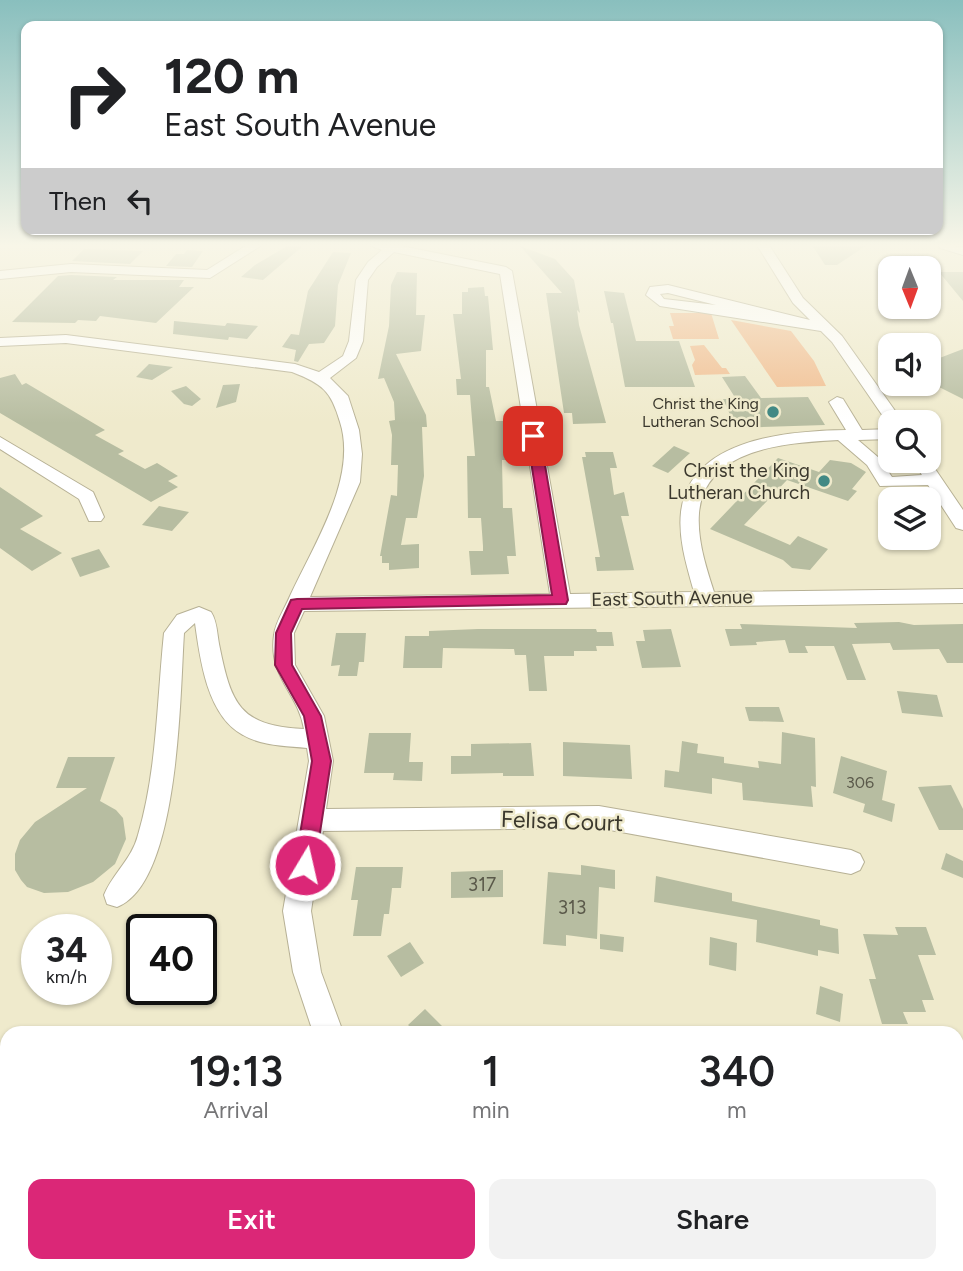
<!DOCTYPE html>
<html lang="en">
<head>
<meta charset="utf-8">
<style>
	body { margin:0; font-family:Figtree,sans-serif; background:#f2f2f2; color:#202124; height:100vh; display:flex; flex-direction:column; font-size:26px; white-space:nowrap }
	* { box-sizing:border-box; margin:0 }
	p { font-size:23px; color:#757577 }
	.icon { flex:none; width:38px; height:38px; fill:none; stroke:currentColor; stroke-width:2; stroke-linecap:round; stroke-linejoin:round }
	.map { position:relative; flex:1; overflow:hidden }
	.details { position:absolute; left:0px; top:1026px; width:964px; height:247px; display:flex; flex-direction:column; background:#fff; border-radius:21px 21px 0 0; box-shadow:0 2px 5px #0004 }
	.details>* { flex:none }
	.hud { position:absolute; left:21px; top:21px; width:922px; height:214px; border-radius:14px; box-shadow:0 2px 5px #0004; background:#fff; color:#202124; overflow:hidden }
	.needle { width:46px; rotate:179deg }
	.fabs { position:absolute; left:878px; top:256px; display:grid; gap:14px }
	.fabs a { display:grid; place-items:center; width:63px; height:63px; border-radius:14px; background:#fff; box-shadow:0 2px 5px #0004; font-size:35px }
	.speed { position:absolute; left:21px; top:914px; display:flex; gap:14px; font-size:35px; font-weight:700; text-align:center }
	.speed>* { display:grid; place-content:center; width:91px; height:91px; border-radius:50%; background:#fff; box-shadow:0 2px 5px #0004; line-height:1 }
	.speed small { font-size:18px; font-weight:400 }
	.speed .limit { border:4px solid #111; border-radius:10px; background:#fff; color:#111 }
	.pin { position:absolute; display:grid; place-items:center; width:60px; height:60px; color:#fff; margin:-30px; border-radius:14px; box-shadow:0 4px 10px #0006 }
	.me { position:absolute; width:77px; margin:-38px; rotate:9deg; stroke-linejoin:round; filter:drop-shadow(0 0 5px #0008) }
	.turn { display:flex; align-items:center; gap:24px; height:147px; padding:0 28px; font-size:32px }
	.turn .icon { width:91px; height:91px; stroke-width:2.5 }
	.turn b { display:block; font-size:49px; line-height:60px }
	.then { display:flex; align-items:center; height:66px; padding:0 28px; background:#0003; gap:14px; font-size:26px }
	.eta { display:flex; justify-content:space-evenly; align-items:center; height:119px; text-align:center }
	.eta b { font-size:42px; font-weight:600; line-height:49px }
	.action { display:flex; gap:14px; margin-top:auto; padding:14px 28px }
	.action a { flex:1; height:80px; border-radius:14px; background:#db2777; color:#fff; font-size:28px; font-weight:600; line-height:80px; text-align:center }
	.action a+a { background:#f2f2f2; color:#202124 }
	.map>svg:first-child { display:block }
	.green { fill:#f1bd8f }
	.building { fill:#b7bda1 }
	.lines { fill:none; stroke-linecap:round; stroke-linejoin:round }
	.minor-casing { stroke:#b7b195; stroke-width:2 }
	.minor { fill:#fff; fill-rule:evenodd }
	.route { fill:#db2777; stroke:#8e194d; stroke-width:2 }
	.poi-dot { fill:#428984; stroke:#efeacc; stroke-width:2.5 }
	.labels { text-anchor:middle; dominant-baseline:central; stroke-width:5; stroke-linejoin:round; paint-order:stroke }
	.far-poi-label { font-size:16px; fill:#3b382d; stroke:#efeacc; text-anchor:end }
	.number-label { font-size:16px; fill:#5a594a }
	.poi-label { font-size:19px; fill:#3b382d; stroke:#efeacc; text-anchor:end }
	.street-label { font-size:19px; fill:#3b382d; stroke:#efeacc }
	.near-number-label { font-size:19px; fill:#5a594a }
	.near-street-label { font-size:23px; fill:#3b382d; stroke:#efeacc }
</style>
</head>
<body>
<div class="map">
<svg width="963" height="1271" viewBox="0 0 963 1271">
	<rect width="100%" height="100%" fill="#efeacc"/>
	<!-- green -->
	<path class="green" d="M670,313H711L719,339H673L669,326H674Z
		M731,320L791,331L814,361L826,386L777,387Z
		M704,345L722,368H726L730,374L695,375L692,365L695,360L690,346Z"/>
	<!-- building -->
	<path class="building" d="M289,245H304L263,280L241,277L255,265Z
		M812,245H867L837,265H825Z
		M520,246L555,259L574,280L580,313L577,310L579,325L606,423L573,424L572,413H564L546,293H562Z
		M84,249L143,251L130,264L72,261Z
		M187,250L203,251L192,267L166,266L176,254H184Z
		M333,252L351,253L338,285L335,326L324,343L309,344L298,362L294,361L296,350L282,347L291,334L299,335L308,291Z
		M397,272L417,273L416,315H425L421,351L396,354L426,415L427,427H422L424,476L417,518H406L401,545L419,544V568L389,570V563H382V556H380L391,495L397,496L398,465H391L392,435L389,421L395,420L394,402L384,378L378,379L389,326L391,285Z
		M939,272H963V301Z
		M71,275L117,277L113,280H184L179,287H194L156,323L100,316L96,321L78,320L75,323L12,322L58,276Z
		M484,287L485,296H488L493,350H486V387H489L496,421H503L508,460H502L503,508H512L516,556H507L509,574L471,575L469,551H483V546L481,518H468L467,456H475L470,395H457L456,379H461L453,314H462V292H468V288Z
		M604,291L624,293L636,341H679L695,387H625L613,323H611Z
		M174,321L225,326L227,323L258,326L247,339L229,337L228,340L173,334Z
		M963,349V399L929,382V356L937,359Z
		M149,364L173,367L152,380L136,377Z
		M15,374L22,385L26,383L105,430L95,435L124,451L118,454L145,469L157,463L178,476L168,481L178,487L151,502L0,413V378Z
		M745,376L761,398L808,397L825,425L736,428L723,399H736L722,377Z
		M240,384L236,402L216,408L223,385Z
		M186,386L201,399L192,406L184,404L171,391Z
		M674,446L690,453L668,473L652,466Z
		M585,452H613L617,468H610L614,495L624,492L629,516H621L634,570L597,571L595,557H600L582,457H586Z
		M778,458L819,472L830,460L851,463L866,472L852,489L857,491L848,501L787,480L744,525L790,545L798,536L828,549L810,570L792,568L783,560L710,529Z
		M0,487L43,516L20,529L62,553L32,571L0,548Z
		M159,506L189,512L172,531L142,525Z
		M99,549L110,567L80,577L71,558Z
		M899,622L914,625L963,624V663H947L939,649L893,650L890,643L852,644L866,680H847L834,646H805L808,653H789L785,640L756,642L757,645L730,646L725,629H742L740,624L857,628L854,623Z
		M478,629H596L597,632H612L614,646H596L597,651H574V656H544L547,691H529L526,655H515L514,649L443,648L442,668H403L405,636H429V631Z
		M671,629L681,667L642,668L636,641H645L643,630Z
		M336,633H366L364,662H359L357,676H338L340,665L331,666Z
		M897,691L937,695L943,717L902,713Z
		M745,707H779L784,722L749,721Z
		M782,732L815,738L816,787L811,786L813,807L743,800L742,783L712,778V794L664,787L665,770L679,772L682,741L698,744L697,753L724,757V763L759,768L758,761L781,764Z
		M369,733H411L409,762H423L422,781L393,780L394,773H364Z
		M563,742L630,745L632,779L563,776Z
		M531,743L534,776H503V773L451,774V756H471V744Z
		M841,756L887,771L882,800L895,804L892,822L863,812L865,804L833,793Z
		M68,757H115L100,801L116,810L123,818L126,839L115,864L93,882L68,892L44,893L27,887L21,880L15,870V854L20,840L35,822L87,788H56Z
		M951,785L963,809V830H939L918,787Z
		M946,853L963,861V878L941,869Z
		M581,865L615,870V889L599,887L597,939L566,935V946L543,944L548,872L581,875Z
		M356,867H403L401,888H392L389,914H384L381,936H353L358,900H351Z
		M503,870V897L451,898V872Z
		M656,876L732,893V901L820,920V925L838,929L839,954L818,950V956L756,942L757,920L654,902Z
		M895,927H926L936,955H918L934,1000H922L926,1012H903L908,1024H882L869,979H876L863,934L898,935Z
		M600,934L624,937L623,952L600,949Z
		M710,937L737,943L736,971L709,965Z
		M410,942L424,963L401,977L387,956Z
		M820,986L843,994L840,1022L816,1014Z
		M425,1009L442,1026L435,1032H416L408,1025Z"/>
	<g class="lines">
		<!-- minor casing -->
		<g class="minor-casing">
			<path id="minor" d="M247,245H262L210,278L71,272L0,279V271L71,264L207,270Z
				M369,245H396L506,267L512,271L570,594L694,592C687,567 678,539 681,512C690,438 788,431 846,430L829,402L837,397L843,399L862,430L891,429V439L858,440L879,458L892,477L922,475L912,460H929L963,510V530L956,528L928,485L880,486L867,465L838,440C788,443 705,447 699,513C697,540 706,567 714,592L963,589V603L304,611L294,633L295,665L324,716L333,761L326,809L599,806L851,850L860,854L864,862L860,870L851,874L599,828L323,831L311,911L321,972L343,1032H313L293,972L283,911L309,761L307,748C285,746 262,746 243,735C207,716 200,659 195,623L184,633C180,692 180,883 117,907L107,904L104,895C113,873 132,859 138,835C157,771 157,700 164,633L177,615L199,607L211,612C217,621 217,633 219,644C231,704 239,726 304,729C298,692 268,678 274,635C275,623 285,608 290,596C313,546 358,478 340,422C331,391 323,384 292,372L66,343L0,346V338L66,335L295,364L319,372L343,356L349,341L356,280L368,262L382,250ZM394,252L500,274L550,594L310,597L360,482L362,454L359,430L348,396L330,378L356,358L363,341L368,280L377,267Z
				M757,245H769L803,298L842,336L903,422H891L889,425L832,342L821,331L660,306L646,295L650,287L668,285L810,320L793,303ZM668,293L716,305L664,299L660,294Z
				M938,245L963,247V255L940,248Z
				M0,437L93,492L104,517L101,521H89L79,499L0,449Z
				M692,1265H739L742,1271H695Z"/>
		</g>
		<!-- minor -->
		<use href="#minor" class="minor"/>
	</g>
	<!-- sky -->
	<linearGradient id="sky" x2="0" y2="1"><stop stop-color="#89bfbe"/><stop offset="0.58" stop-color="#f8f6e8"/><stop offset="1" stop-color="#f8f6e8" stop-opacity="0"/></linearGradient>
	<rect width="963" height="423" fill="url(#sky)"/>
	<!-- route -->
	<path class="route" d="M533,432L540,436L568,600L566,604L302,609L291,633L292,665L321,716L331,761L315,865L312,871L305,874L298,871L295,865L312,761L304,716L275,665L276,633L291,600L297,599L552,595L527,436Z"/>
	<!-- markers -->
	<g class="poi-dot">
		<circle cx="773" cy="412" r="7"/>
		<circle cx="824" cy="481" r="7"/>
	</g>
	<g class="labels">
		<!-- far-poi labels -->
		<g class="far-poi-label">
			<text x="759" y="403">Christ the King<tspan x="759" dy="18">Lutheran School</tspan></text>
		</g>
		<!-- number labels -->
		<g class="number-label">
			<text x="860" y="782">306</text>
		</g>
		<!-- poi labels -->
		<g class="poi-label">
			<text x="810" y="470">Christ the King<tspan x="810" dy="22">Lutheran Church</tspan></text>
		</g>
		<!-- street labels -->
		<g class="street-label">
			<text transform="translate(672 598) rotate(-1)">East South Avenue</text>
		</g>
		<!-- near-number labels -->
		<g class="near-number-label">
			<text x="482" y="884">317</text>
			<text x="572" y="907">313</text>
		</g>
		<!-- near-street labels -->
		<g class="near-street-label">
			<text transform="translate(562 821) rotate(2)">Felisa Court</text>
		</g>
	</g>
</svg>
<div class="fabs">
<a><svg class="needle" viewBox="-14 -14 28 28"><path d="M0-13l5 13h-10z" fill="#e53935"/><path d="M0 13l5-13h-10z" fill="#757577"/></svg></a>
<a><svg class="icon" aria-label="sound" viewBox="0 0 24 24"><path d="M4 9h4l5-4v14l-5-4H4zM17 9q2 3 0 6"/></svg></a>
<a><svg class="icon" aria-label="search" viewBox="0 0 24 24"><circle cx="10" cy="10" r="6"/><path d="M15 15l6 6"/></svg></a>
<a><svg class="icon" aria-label="layers" viewBox="0 0 24 24"><path d="M12 4l9 5-9 5-9-5zM3 14l9 5 9-5"/></svg></a>
</div>
<div class="speed"><div>34<small>km/h</small></div><div class="limit">40</div></div>
<div class="pin" style="left:533px;top:436px;background:#d93025"><svg class="icon" aria-label="arrive" viewBox="0 0 24 24"><path d="M6 21V4h12l-3 4 3 4H6"/></svg></div>
<svg class="me" style="left:305px;top:865px" viewBox="-20 -20 40 40"><circle r="17" fill="#db2777" stroke="#fff" stroke-width="3"/><path d="M0-11L8 9 0 5-8 9z" fill="#fff"/></svg>
<div class="hud">
<div class="turn"><svg class="icon" aria-label="right" viewBox="0 0 24 24"><path d="M7 20v-9h11M14 6l5 5-5 5"/></svg><div><b>120 m</b>East South Avenue</div></div>
<div class="then">Then<svg class="icon" aria-label="left" viewBox="0 0 24 24"><path d="M17 20v-9H6M10 6l-5 5 5 5"/></svg></div>
</div>
<section class="details">
<div class="eta">
<div><b>19:13</b><p>Arrival</p></div>
<div><b>1</b><p>min</p></div>
<div><b>340</b><p>m</p></div>
</div>
<div class="action"><a>Exit</a><a>Share</a></div>
</section>
</div>
</body>
</html>
